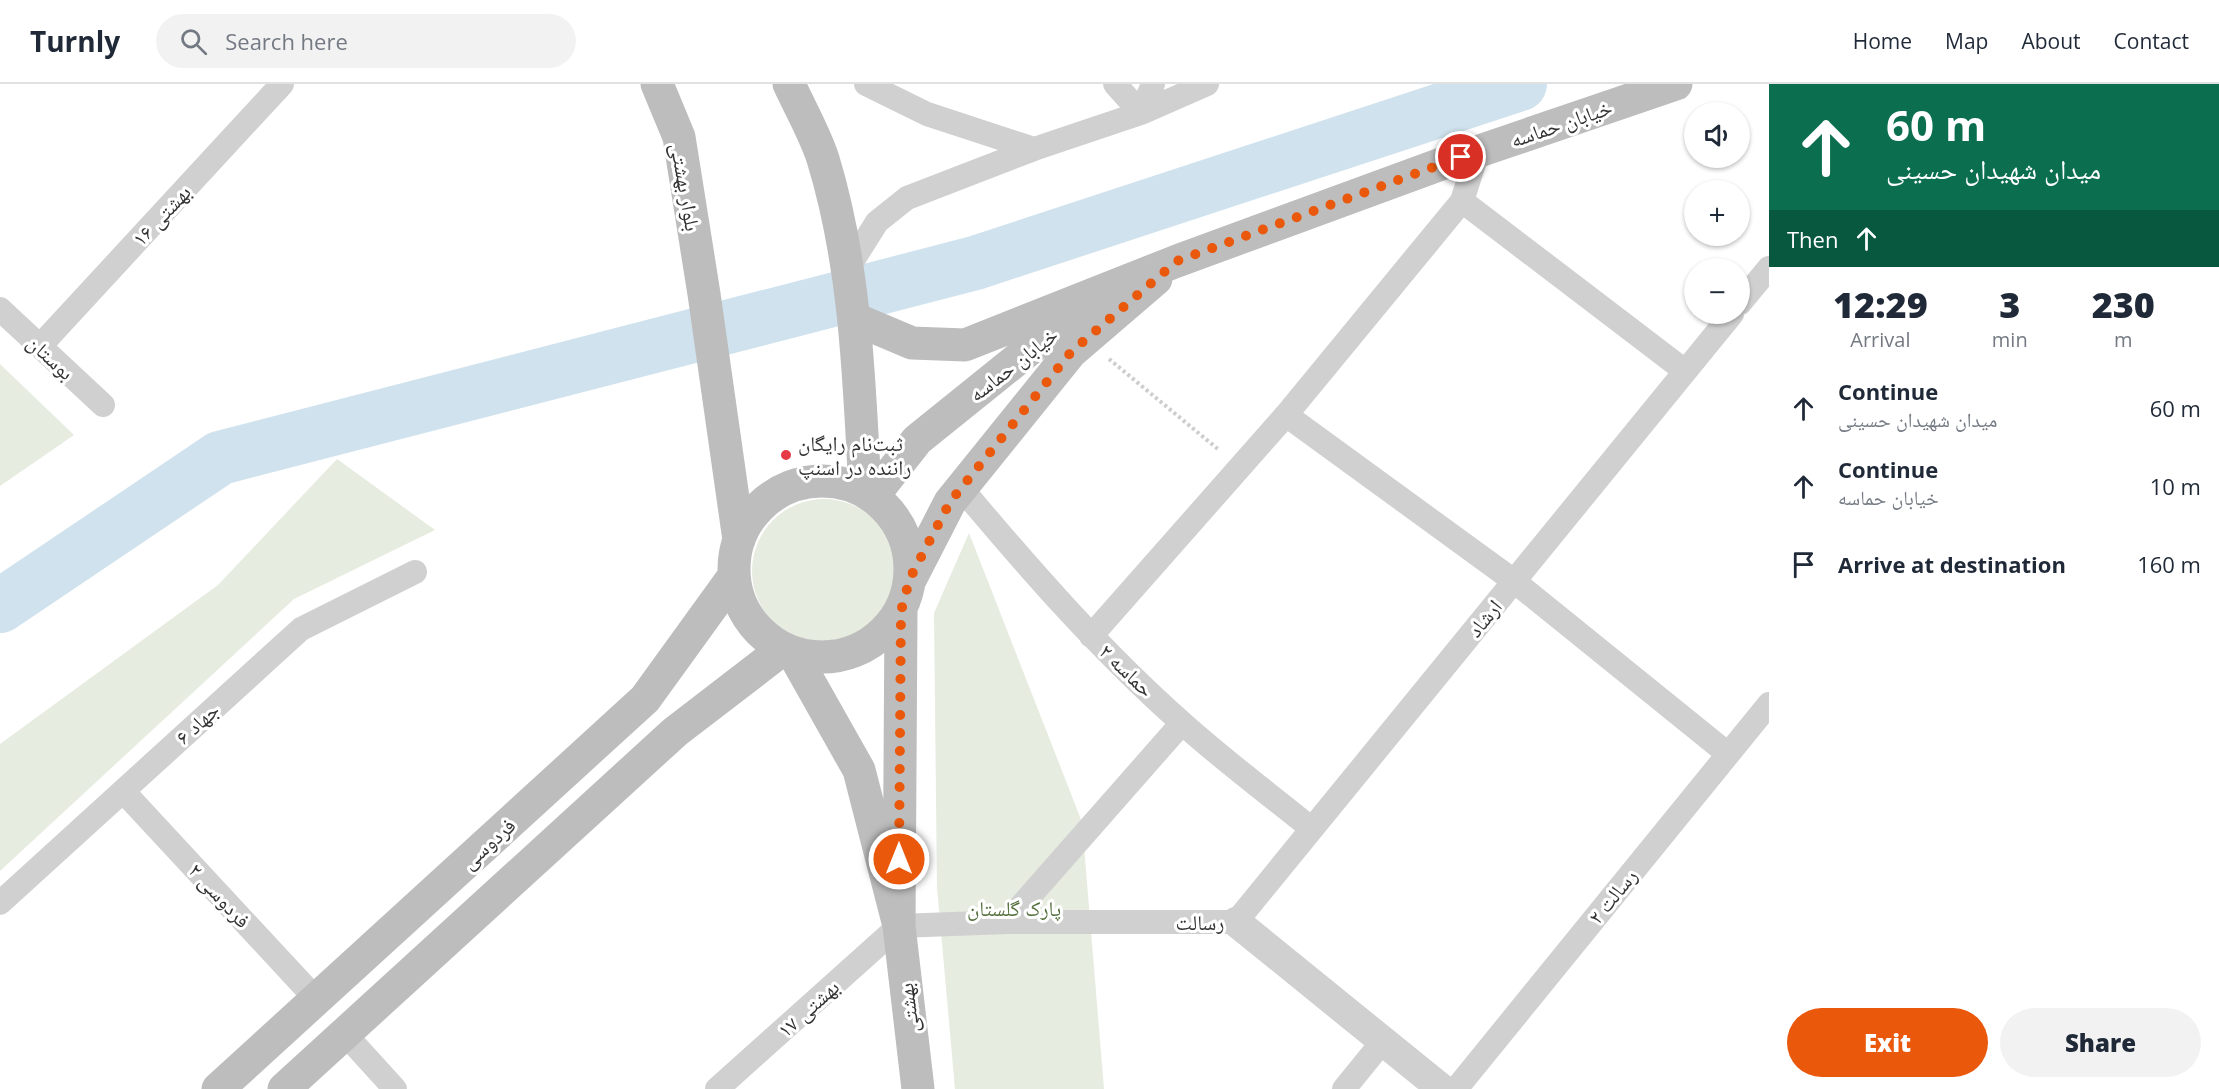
<!DOCTYPE html>
<html lang="en">
<head>
<meta charset="utf-8">
<style>
	body { margin:0; font-family:"Open Sans","Noto Naskh Arabic",sans-serif; background:#f2f2f3; color:#1f2937; height:100vh; display:flex; flex-direction:column; font-size:22px; white-space:nowrap }
	* { box-sizing:border-box; margin:0 }
	p { font-size:20px; color:#747a83 }
	.icon { flex:none; width:33px; height:33px; fill:none; stroke:currentColor; stroke-width:2; stroke-linecap:round; stroke-linejoin:round }
	.map { position:relative; flex:1; overflow:hidden }
	.panel { display:flex; flex-direction:column; background:#fff; width:450px }
	.panel>* { flex:none }
	.banner { background:#0b6e4f; color:#fff; overflow:hidden }
	.tools { position:absolute; left:1684px; top:18px; display:grid; gap:12px }
	.tools a { display:grid; place-items:center; width:66px; height:66px; border-radius:50%; background:#fff; box-shadow:0 2px 4px #0004; font-size:30px }
	.pin { position:absolute; display:grid; place-items:center; width:51px; height:51px; color:#fff; margin:-26px; border:3px solid #fff; border-radius:50%; box-shadow:0 2px 6px #0007 }
	.me { position:absolute; width:66px; margin:-33px; rotate:0deg; stroke-linejoin:round; filter:drop-shadow(0 0 4px #0008) }
	.turn { display:flex; align-items:center; gap:21px; height:126px; padding:0 18px; font-size:27px }
	.turn .icon { width:78px; height:78px; stroke-width:2.5 }
	.turn b { display:block; font-size:42px; line-height:51px }
	.then { display:flex; align-items:center; height:57px; padding:0 18px; background:#0003; gap:12px; font-size:22px }
	.eta { display:flex; justify-content:space-evenly; align-items:center; height:102px; text-align:center }
	.eta b { font-size:36px; font-weight:800; line-height:42px }
	.button { display:flex; gap:12px; margin-top:auto; padding:12px 18px }
	.button a { flex:1; height:69px; border-radius:36px; background:#ea580c; color:#fff; font-size:24px; font-weight:800; line-height:69px; text-align:center }
	.button a+a { background:#f2f2f3; color:#1f2937 }
	ul { padding:0; list-style:none }
	li { display:flex; align-items:center; gap:18px; height:78px; padding:0 18px }
	li div { flex:1 }
	li b { display:block; font-size:22px }
	li em { font-style:normal }
	header { display:flex; align-items:center; gap:36px; box-sizing:border-box; height:84px; padding:0 30px; background:#fff; border-bottom:2px solid #e0e1e3 }
	header strong { font-size:28px }
	nav { display:flex; gap:33px; margin-inline-start:auto; font-size:21px }
	.search { width:420px; height:54px; background:#f2f2f3; display:flex; align-items:center; gap:15px; box-sizing:border-box; padding:0 21px; border-radius:33px; color:#747a83; font-size:22px }
	main { display:flex; flex:1; min-height:0 }
	.map>svg:first-child { display:block }
	.green { fill:#e6ecdf }
	.lines { fill:none; stroke-linecap:round; stroke-linejoin:round }
	.river { stroke:#cfe2ee; stroke-width:54 }
	.path { stroke:#cdcdcd; stroke-width:4; stroke-dasharray:3 3; stroke-linecap:butt }
	.minor { stroke:#d0d0d0; stroke-width:24 }
	.tertiary { stroke:#d0d0d0; stroke-width:30 }
	.secondary { stroke:#bdbdbd; stroke-width:33 }
	.route { stroke:#ea580c; stroke-width:10; stroke-dasharray:0 18 }
	.poi-dot { fill:#e63946; stroke:#fff; stroke-width:2 }
	.labels { text-anchor:middle; dominant-baseline:central; stroke-width:6; stroke-linejoin:round; paint-order:stroke }
	.street-label { font-size:21px; fill:#333; stroke:#fff }
	.poi-label { font-size:21px; fill:#333; stroke:#fff; text-anchor:start }
	.park-label { font-size:21px; fill:#56703f; stroke:#fff }
</style>
</head>
<body>
<header>
<strong>Turnly</strong>
<div class="search"><svg class="icon" aria-label="search" viewBox="0 0 24 24"><circle cx="10" cy="10" r="6"/><path d="M15 15l6 6"/></svg>Search here</div>
<nav><a>Home</a><a>Map</a><a>About</a><a>Contact</a></nav>
</header>
<main>
<div class="map">
<svg width="1769" height="1005" viewBox="0 0 1769 1005">
	<rect width="100%" height="100%" fill="#fff"/>
	<!-- green -->
	<path class="green" d="M0,280L74,351L0,402Z
		M337,375L435,446L294,515L0,787V660L218,501Z
		M752 487a72 72 0 1 1 144 0a72 72 0 1 1-144 0Z
		M969,449L1082,738L1104,1005H955L937,803L934,529Z"/>
	<g class="lines">
		<!-- river -->
		<path class="river" d="M0,522L220,374L975,179L1520,0"/>
		<!-- path -->
		<path class="path" d="M1109,275L1219,366"/>
		<!-- minor -->
		<path class="minor" d="M866,0L927,30L1034,65
			M1115,0L1141,29L1153,0
			M1462,117L1685,287
			M848,184L877,138L907,114L1034,65L1141,29L1207,0
			M1740,219L1769,184
			M0,225L103,321
			M40,262L282,0
			M1286,331L1514,497L1728,670
			M962,405C1031,487 1101,567 1181,638C1223,676 1269,710 1312,745
			M1091,552L1286,331L1462,117L1478,67
			M123,707L316,915
			M0,819L301,545L415,488
			M1007,838L1182,639
			M345,950L395,1005
			M717,1005L899,842L1007,838H1236L1732,230
			M1344,1005L1383,957
			M1456,1005L1769,620"/>
		<!-- tertiary -->
		<path class="tertiary" d="M1236,838L1442,1005"/>
		<!-- secondary -->
		<path class="secondary" d="M657,0L679,53L704,210L739,456
			M789,0C800,24 815,50 823,75C856,183 859,295 865,407
			M855,235L912,259L965,261L1177,177L1444,79L1676,0
			M734 485a88 88 0 1 1 176 0a88 88 0 1 1-176 0Z
			M873,412L917,356L1051,248L1078,232
			M911,494L950,418L1071,268L1156,195
			M793,569L859,686L899,842L901,527
			M899,842L918,1005
			M218,1005L645,615L734,492
			M284,1005L675,648L783,565"/>
	</g>
	<g class="lines">
		<!-- route -->
		<path class="route" d="M899,775L901,527L910,494L950,418L1071,268L1177,177L1461,73"/>
	</g>
	<!-- markers -->
	<circle class="poi-dot" cx="786" cy="371" r="6"/>
	<g class="labels">
		<!-- street labels -->
		<g class="street-label">
			<text transform="translate(1561 39) rotate(-19)">خیابان حماسه</text>
			<text transform="translate(686 103) rotate(80)">بلوار بهشتی</text>
			<text transform="translate(161 131) rotate(-47)">بهشتی ۱۶</text>
			<text transform="translate(51 273) rotate(43)">بوستان</text>
			<text transform="translate(1013 280) rotate(-38)">خیابان حماسه</text>
			<text transform="translate(1484 534) rotate(-51)">ارشاد</text>
			<text transform="translate(1127 586) rotate(44)">حماسه ۲</text>
			<text transform="translate(197 639) rotate(-42)">جهاد ۶</text>
			<text transform="translate(488 759) rotate(-42)">فردوسی</text>
			<text transform="translate(220 811) rotate(47)">فردوسی ۲</text>
			<text transform="translate(1612 812) rotate(-51)">رسالت ۲</text>
			<text x="1200" y="838">رسالت</text>
			<text transform="translate(808 924) rotate(-42)">بهشتی ۱۷</text>
			<text transform="translate(908 924) rotate(-97)">بهشتی</text>
		</g>
		<!-- poi labels -->
		<g class="poi-label">
			<text x="798" y="359">ثبت‌نام رایگان<tspan x="798" dy="24">راننده در اسنپ</tspan></text>
		</g>
		<!-- park labels -->
		<g class="park-label">
			<text x="1014" y="824">پارک گلستان</text>
		</g>
	</g>
</svg>
<div class="tools">
<a><svg class="icon" aria-label="sound" viewBox="0 0 24 24"><path d="M4 9h4l5-4v14l-5-4H4zM17 9q2 3 0 6"/></svg></a>
<a>+</a>
<a>−</a>
</div>
<div class="pin" style="left:1461px;top:73px;background:#d93025"><svg class="icon" aria-label="arrive" viewBox="0 0 24 24"><path d="M6 21V4h12l-3 4 3 4H6"/></svg></div>
<svg class="me" style="left:899px;top:775px" viewBox="-20 -20 40 40"><circle r="17" fill="#ea580c" stroke="#fff" stroke-width="3"/><path d="M0-11L8 9 0 5-8 9z" fill="#fff"/></svg>
</div>
<section class="panel">
<div class="banner">
<div class="turn"><svg class="icon" aria-label="ahead" viewBox="0 0 24 24"><path d="M12 20V5M6 11l6-6 6 6"/></svg><div><b>60 m</b>میدان شهیدان حسینی</div></div>
<div class="then">Then<svg class="icon" aria-label="ahead" viewBox="0 0 24 24"><path d="M12 20V5M6 11l6-6 6 6"/></svg></div>
</div>
<div class="eta">
<div><b>12:29</b><p>Arrival</p></div>
<div><b>3</b><p>min</p></div>
<div><b>230</b><p>m</p></div>
</div>
<ul>
<li><svg class="icon" aria-label="ahead" viewBox="0 0 24 24"><path d="M12 20V5M6 11l6-6 6 6"/></svg><div><b>Continue</b><p>میدان شهیدان حسینی</p></div><em>60 m</em></li>
<li><svg class="icon" aria-label="ahead" viewBox="0 0 24 24"><path d="M12 20V5M6 11l6-6 6 6"/></svg><div><b>Continue</b><p>خیابان حماسه</p></div><em>10 m</em></li>
<li><svg class="icon" aria-label="arrive" viewBox="0 0 24 24"><path d="M6 21V4h12l-3 4 3 4H6"/></svg><div><b>Arrive at destination</b></div><em>160 m</em></li>
</ul>
<div class="button"><a>Exit</a><a>Share</a></div>
</section>
</main>
</body>
</html>
